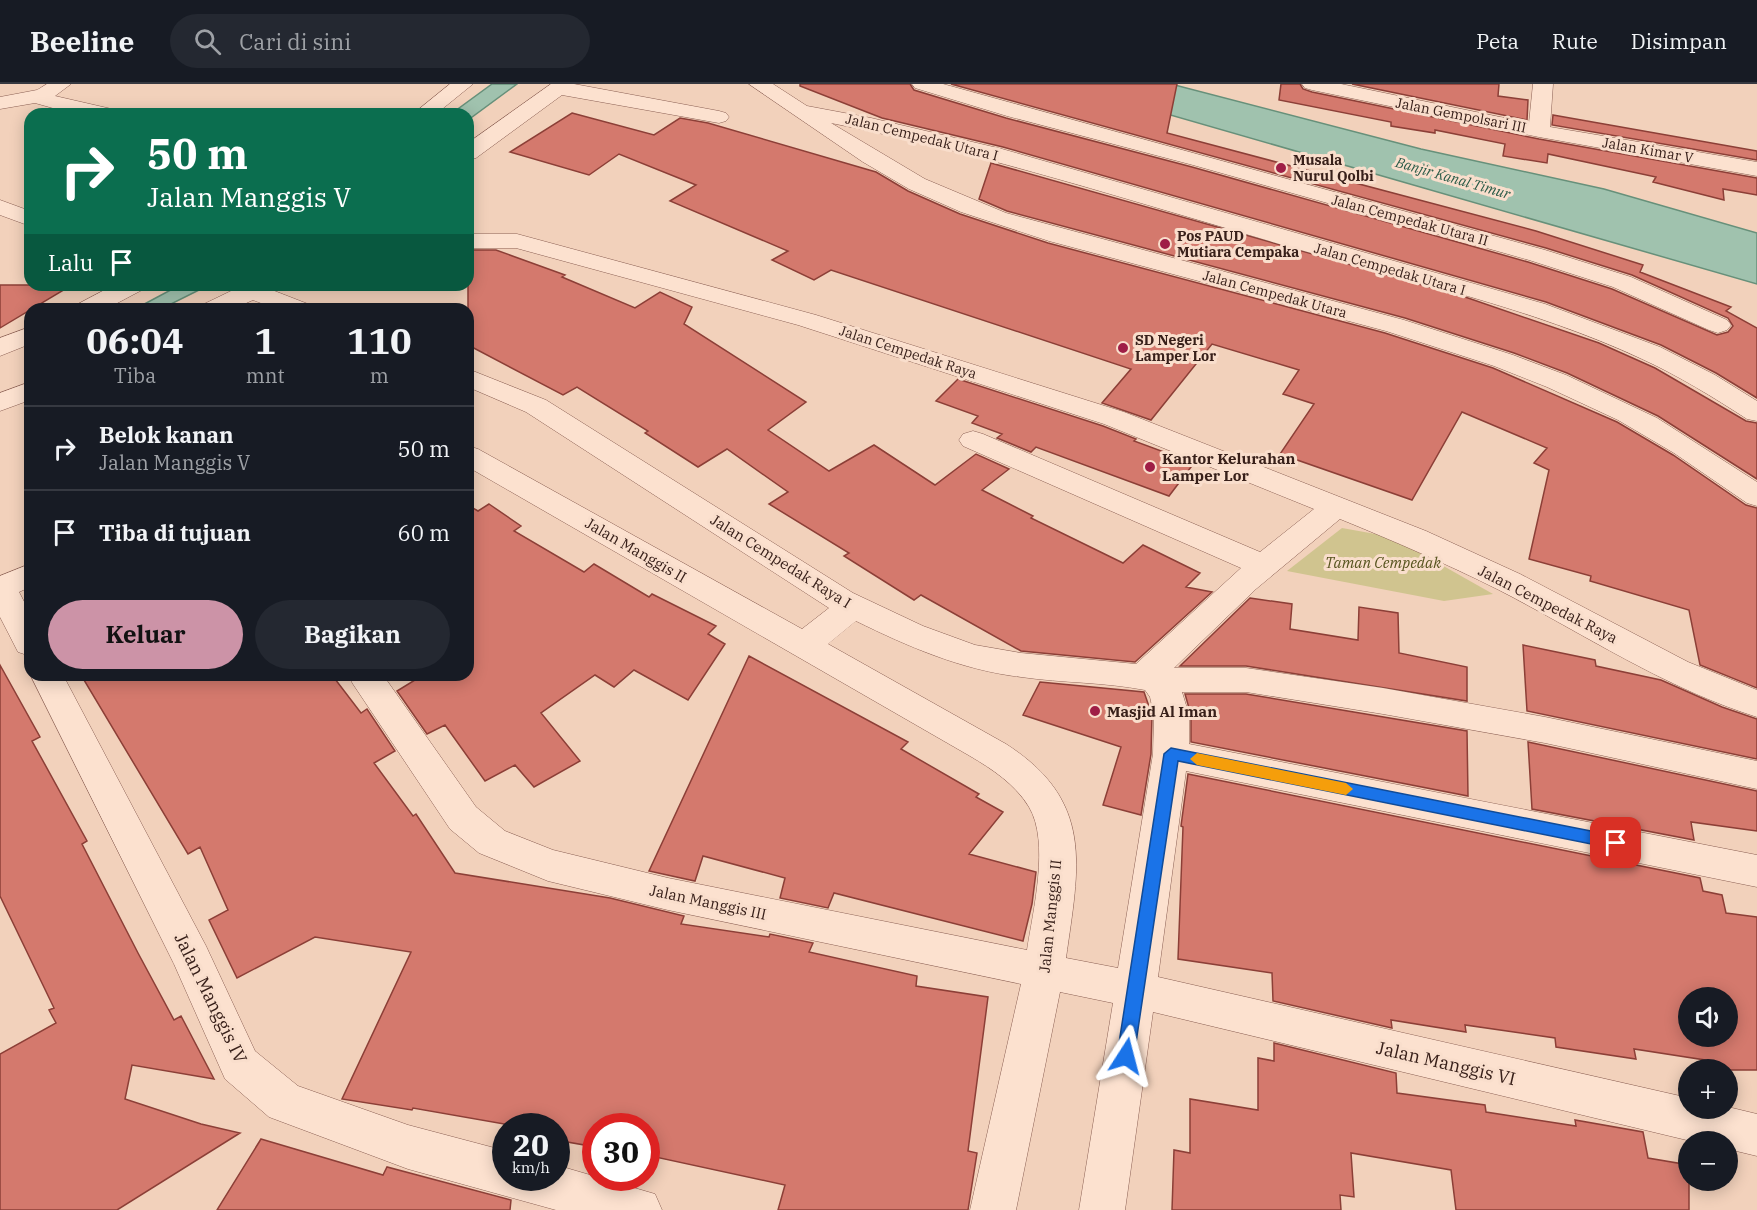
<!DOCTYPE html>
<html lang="id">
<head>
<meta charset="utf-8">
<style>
	body { margin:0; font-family:"IBM Plex Serif",serif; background:#242831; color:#f1f3f6; height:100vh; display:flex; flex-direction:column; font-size:22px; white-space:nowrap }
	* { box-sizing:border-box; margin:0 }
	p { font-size:20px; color:#9ea1a6 }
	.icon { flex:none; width:33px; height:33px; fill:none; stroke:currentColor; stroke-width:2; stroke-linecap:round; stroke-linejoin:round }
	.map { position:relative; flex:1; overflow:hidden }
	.details { position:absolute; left:24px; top:219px; width:450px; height:378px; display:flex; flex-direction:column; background:#171b24; border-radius:18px; box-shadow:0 3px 15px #0003 }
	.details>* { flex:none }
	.guide { position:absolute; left:24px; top:24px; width:450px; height:183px; border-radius:18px; box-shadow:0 3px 15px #0003; background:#0b6e4f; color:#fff; overflow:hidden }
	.fabs { position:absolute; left:1678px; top:903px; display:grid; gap:12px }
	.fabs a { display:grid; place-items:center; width:60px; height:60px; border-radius:50%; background:#171b24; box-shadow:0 3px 15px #0003; font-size:30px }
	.speed { position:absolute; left:492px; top:1029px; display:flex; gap:12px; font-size:30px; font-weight:700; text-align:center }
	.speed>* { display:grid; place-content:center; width:78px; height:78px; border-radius:50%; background:#171b24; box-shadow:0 3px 15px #0003; line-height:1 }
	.speed small { font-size:15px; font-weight:400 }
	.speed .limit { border:9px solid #d22; background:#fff; color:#111 }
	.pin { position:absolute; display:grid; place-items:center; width:51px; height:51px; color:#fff; margin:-26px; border-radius:12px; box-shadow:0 3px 9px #0006 }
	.me { position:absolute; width:66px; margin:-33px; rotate:9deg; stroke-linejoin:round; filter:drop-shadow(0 0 4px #0008) }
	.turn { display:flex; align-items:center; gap:21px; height:126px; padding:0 24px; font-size:27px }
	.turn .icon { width:78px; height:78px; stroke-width:2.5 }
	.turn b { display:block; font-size:42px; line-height:51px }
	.then { display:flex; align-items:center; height:57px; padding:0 24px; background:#0003; gap:12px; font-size:22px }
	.eta { display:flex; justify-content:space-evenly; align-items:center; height:102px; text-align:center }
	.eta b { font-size:36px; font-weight:700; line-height:42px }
	.primary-button { display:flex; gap:12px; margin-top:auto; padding:12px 24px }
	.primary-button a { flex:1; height:69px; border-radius:36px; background:#cc93a7; color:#111; font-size:24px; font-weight:700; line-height:69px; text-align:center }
	.primary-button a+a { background:#242831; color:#f1f3f6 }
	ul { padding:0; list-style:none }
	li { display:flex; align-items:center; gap:18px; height:84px; padding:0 24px; border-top:2px solid #363941 }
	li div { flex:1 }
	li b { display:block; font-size:22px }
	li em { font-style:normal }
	header { display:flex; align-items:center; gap:36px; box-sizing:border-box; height:84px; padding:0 30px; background:#171b24; border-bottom:2px solid #363941 }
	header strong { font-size:28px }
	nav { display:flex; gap:33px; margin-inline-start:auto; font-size:21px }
	.search { width:420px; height:54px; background:#242831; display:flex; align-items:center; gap:15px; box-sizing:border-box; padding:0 21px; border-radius:33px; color:#9ea1a6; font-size:22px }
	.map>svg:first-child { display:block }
	.green { fill:#d0c48f }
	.water { fill:#a0c2ae; stroke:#67907a; stroke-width:1.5 }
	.building { fill:#d4796d; stroke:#8c3f37; stroke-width:1.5; fill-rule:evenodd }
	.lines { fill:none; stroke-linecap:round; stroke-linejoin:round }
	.minor-casing { stroke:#8b6054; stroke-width:1 }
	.minor { fill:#fce1cf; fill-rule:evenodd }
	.route { fill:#1a73e8; stroke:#114b97; stroke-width:1.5 }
	.slow { fill:#f59e0b }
	.poi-dot { fill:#9f1e46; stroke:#f9decc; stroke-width:2 }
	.labels { text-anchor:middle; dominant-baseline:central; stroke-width:6; stroke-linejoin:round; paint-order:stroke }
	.far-street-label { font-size:14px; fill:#38201a; stroke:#f9decc }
	.far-poi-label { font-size:14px; font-weight:bold; fill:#38201a; stroke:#f9decc; text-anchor:start }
	.far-water-label { font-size:14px; font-style:italic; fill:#285a47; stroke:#f9decc }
	.poi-label { font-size:15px; font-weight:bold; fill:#38201a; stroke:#f9decc; text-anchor:start }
	.street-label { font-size:15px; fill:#38201a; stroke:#f9decc }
	.park-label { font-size:15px; font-style:italic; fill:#57541f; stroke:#f9decc }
	.near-street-label { font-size:18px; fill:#38201a; stroke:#f9decc }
</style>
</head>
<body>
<header>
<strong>Beeline</strong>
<div class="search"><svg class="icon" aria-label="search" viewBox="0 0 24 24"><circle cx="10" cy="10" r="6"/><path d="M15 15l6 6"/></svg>Cari di sini</div>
<nav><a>Peta</a><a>Rute</a><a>Disimpan</a></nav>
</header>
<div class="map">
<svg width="1757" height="1126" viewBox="0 0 1757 1126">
	<rect width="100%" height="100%" fill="#f2d1bb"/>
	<!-- green -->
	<path class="green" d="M1342,444L1392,453L1493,510L1444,517L1287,487Z"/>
	<!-- water -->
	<path class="water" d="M492,0H517L468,36V30H451Z
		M1063,0H1171L1421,65L1604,105L1757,149V200Z
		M180,201H209L161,225H135Z"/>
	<!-- building -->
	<path class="building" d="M800,0H910L914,6L1006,34L1192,83L1528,178L1612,205L1717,251L1728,248L1733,242L1728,234L1632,191L1546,164L951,0H1177L1167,49L1536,147L1643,181L1640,188L1731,223L1726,227L1757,244V314L1716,289L1661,261L1546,218L1003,63L882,34L800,2Z
		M1281,0H1300L1303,5L1312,8L1539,55L1757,94V111L1723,105L1724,116L1653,98L1656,93L1548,70L1547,79L1503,72L1505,60L1435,46V49L1391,42V38L1279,16Z
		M1352,0H1499L1498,12L1528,16L1527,36Z
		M572,29L654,51L680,34L708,39L876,88L908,107L960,130L1048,159L1385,249L1493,284L1617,338L1673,371L1746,421L1757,424V604L1700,581L1689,526L1590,497L1591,492L1529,475L1549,386L1534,379L1547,364L1462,328L1412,416L1280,370L1314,320L1283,310L1299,286L1212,260L1151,336L1102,319L1131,285L831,186L814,196L772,176L788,167L670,117L696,101L619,70L589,91L510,68Z
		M1553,31L1757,67V76L1552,41Z
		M991,79L1468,214L1599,259L1655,284L1746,337L1757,339V395L1658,332L1567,289L1514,269L1405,234L1007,127L979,115Z
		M468,166H496L565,191L562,193L635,224L660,208L692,223L684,240L806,318L768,346L829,387L874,361L935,401L976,370L1009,385L982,406L1033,432L1031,434L1123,479L1143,461L1200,489L1186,503L1212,508L1135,578L1021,567L921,511L914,516L844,472L849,469L769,420L788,408L727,365L698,383L645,349L648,347L577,303L563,311L468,261Z
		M0,201H72L0,244Z
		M958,295L1103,342L1136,355L1134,357L1194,379L1169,412L1036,363L1031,368L997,354L1002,350L972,339L978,332L936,317Z
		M489,420L521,442L514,447L584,488L594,480L649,513L652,510L716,542L708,550L725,560L688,616L634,586L614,603L595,591L541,629L580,677L534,703L515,681L485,697L445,641L427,650L397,607L423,591H468V421L478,427Z
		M1250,514L1292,520L1290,545L1358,556L1359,523L1398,529L1399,569L1467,583V617L1246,582H1180Z
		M1523,561L1595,576L1596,582L1661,596L1722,623L1757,635V675L1527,627Z
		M749,572L908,658L901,665L979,710L976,713L1003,728L969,770L1036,788L1032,820L1023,857L834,809L828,824L780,814L785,794L703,772L695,797L649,787Z
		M0,581L40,653L32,657L87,757L82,760L138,869L174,936L181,932L214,995L132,981L125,1015L201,1040L240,1049L117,1126H0V970L56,939L49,926L54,924L0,812Z
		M81,591H332L361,629L367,625L395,667L374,679L413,732L416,730L455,789L610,814L684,832L681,840L769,853L770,850L813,859L809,868L917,892L916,902L988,913L968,1067L977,1069L968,1126H778L785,1101L646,1071V1042H596V1063L556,1056V1042H516L413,1024L412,1026L342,1015L411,868L315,853L237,894L209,836L228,826L200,763L188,770Z
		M1040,598L1144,608L1152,631L1151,670L1141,731L1103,721L1121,663L1023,631Z
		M1185,610H1246L1467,647L1468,712L1191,658V631Z
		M1528,658L1757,707V747L1691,738L1694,756L1532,725Z
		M1188,690L1700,794L1703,807L1722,811L1726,829L1757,833V986H1708L1705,976L1634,965L1636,975L1556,963L1555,954L1465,941L1466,948L1391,936L1392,944L1273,917L1272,889L1178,875L1183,743L1181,742ZM1689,914H1728V952H1689Z
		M1274,959L1396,989L1397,1009L1485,1021L1486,1028L1576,1042L1575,1036L1643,1048L1648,1074L1689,1081V1126H1456L1451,1086L1351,1069L1354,1113L1340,1111L1341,1126H1172L1174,1066L1190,1069V1015L1258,1026V974L1274,977Z
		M261,1055L383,1091L387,1083L511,1116L510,1126H217Z"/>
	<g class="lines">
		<!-- minor casing -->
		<g class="minor-casing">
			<path id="minor" d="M47,0H71L55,12L116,26L119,30H74L35,19L0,25V13L37,6Z
				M450,0H473L436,30H413Z
				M551,0H574L719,27L726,29L729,33L726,37L719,39L562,11L476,74L468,76V59Z
				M749,0H773L807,22L871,34L1002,65L1545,220L1660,263L1715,291L1757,317V337L1747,335C1713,313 1679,292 1642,275C1530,223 1408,197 1290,163C1138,119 987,70 831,39L925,95L1006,129L1404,236L1513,271L1566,291L1657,334L1757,398V422L1747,419L1674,369L1618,336L1547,303L1494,282L1386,247L1049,157L961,128L909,105L863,78Z
				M912,0H943L1545,166L1631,193L1727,236L1731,241L1727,246L1718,249L1709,246L1613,203L1529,176L1193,81L1007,32L915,4Z
				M1302,0H1341L1529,39L1533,0H1553L1550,43L1757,78V92L1539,53L1312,6L1305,4Z
				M0,116L30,127V142L0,131Z
				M468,150H517L816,231L1124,328L1426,447L1520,490L1688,578L1757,606V633C1665,604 1584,550 1499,506C1447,480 1394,457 1340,435L1256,505L1174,584H1246L1383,604L1545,633L1757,677V705L1545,659L1383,630L1246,608H1182L1189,631V660L1757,771V803L1186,687L1158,893L1689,1014V1024L1728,1023L1757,1030V1072L1728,1065V1058H1695L1153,928L1125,1126H1079L1113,919L1060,908L1016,1126H970L1021,900L668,826L548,797L479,769L450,745L353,600L348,591H383L476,723L505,747L553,766L668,794L1027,866C1033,827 1050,758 1029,723C1015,700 992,685 970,672L468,383V362L478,365L802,545L829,524L526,328L468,303V285L546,316L853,509L923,542L975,561L1021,569L1136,580L1241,484L963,362L959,356L963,350L973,347L983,350L1260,468L1314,425L1104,340L798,241L516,164H468ZM856,537C909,563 962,586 1021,593C1063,599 1104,598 1145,606L1150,613L1154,631L1153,670L1118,884L1066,874C1079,782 1095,717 1006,660L828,560Z
				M114,201H145L142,206L106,225H74L78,220Z
				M226,201H275L272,206L308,220L312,225H277L253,216L233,225H200L204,220L231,207Z
				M30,243V260L0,272V254Z
				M30,298V316L0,327V309Z
				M30,480V503L19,508L30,529V572L18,568L0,533V492Z
				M30,590L63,591L206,862L255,967L298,1002L408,1041L506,1067V1094H556V1081L655,1110L662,1126H556L408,1085L269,1033L225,995L174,880Z"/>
		</g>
		<!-- minor -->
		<use href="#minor" class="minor"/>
	</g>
	<!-- route -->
	<path class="route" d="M1171,664L1616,752L1624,759L1616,765L1178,677L1134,972L1132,977L1126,980L1119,977L1117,972L1164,670Z"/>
	<!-- slow -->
	<path class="slow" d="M1197,669L1346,699L1353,705L1346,711L1197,681L1190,675Z"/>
	<!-- markers -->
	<g class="poi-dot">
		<circle cx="1281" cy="84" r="6"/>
		<circle cx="1165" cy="160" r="6"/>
		<circle cx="1123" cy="264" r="6"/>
		<circle cx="1150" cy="383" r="6"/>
		<circle cx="1095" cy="627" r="6"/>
	</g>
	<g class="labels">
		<!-- far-street labels -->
		<g class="far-street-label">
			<text transform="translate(1461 31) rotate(11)">Jalan Gempolsari III</text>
			<text transform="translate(922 53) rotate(14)">Jalan Cempedak Utara I</text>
			<text transform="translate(1648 66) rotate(10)">Jalan Kimar V</text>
			<text transform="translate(1410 136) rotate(15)">Jalan Cempedak Utara II</text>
			<text transform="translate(1390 185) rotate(16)">Jalan Cempedak Utara I</text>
			<text transform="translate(1275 210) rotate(15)">Jalan Cempedak Utara</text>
			<text transform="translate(908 268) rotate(18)">Jalan Cempedak Raya</text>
		</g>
		<!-- far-poi labels -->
		<g class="far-poi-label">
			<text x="1293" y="76">Musala<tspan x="1293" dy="16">Nurul Qolbi</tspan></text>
			<text x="1177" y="152">Pos PAUD<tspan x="1177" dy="16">Mutiara Cempaka</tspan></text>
			<text x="1135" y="256">SD Negeri<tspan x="1135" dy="16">Lamper Lor</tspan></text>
		</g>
		<!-- far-water labels -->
		<g class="far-water-label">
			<text transform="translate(1453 94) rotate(16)">Banjir Kanal Timur</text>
		</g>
		<!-- poi labels -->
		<g class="poi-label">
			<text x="1162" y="374">Kantor Kelurahan<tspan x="1162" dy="17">Lamper Lor</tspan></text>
			<text x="1107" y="627">Masjid Al Iman</text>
		</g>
		<!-- street labels -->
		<g class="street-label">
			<text transform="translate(636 466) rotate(30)">Jalan Manggis II</text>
			<text transform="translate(781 477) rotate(32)">Jalan Cempedak Raya I</text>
			<text transform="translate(1548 520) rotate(27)">Jalan Cempedak Raya</text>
			<text transform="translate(708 818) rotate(12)">Jalan Manggis III</text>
			<text transform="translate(1050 832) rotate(-84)">Jalan Manggis II</text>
		</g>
		<!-- park labels -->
		<g class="park-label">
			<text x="1383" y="478">Taman Cempedak</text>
		</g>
		<!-- near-street labels -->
		<g class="near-street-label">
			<text transform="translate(211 914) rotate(64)">Jalan Manggis IV</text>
			<text transform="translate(1446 979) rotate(13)">Jalan Manggis VI</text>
		</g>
	</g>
</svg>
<div class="fabs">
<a><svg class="icon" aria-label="sound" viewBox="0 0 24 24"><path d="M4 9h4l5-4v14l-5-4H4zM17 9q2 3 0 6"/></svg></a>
<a>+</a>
<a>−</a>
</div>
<div class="speed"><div>20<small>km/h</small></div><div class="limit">30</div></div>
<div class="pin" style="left:1616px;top:759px;background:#d93025"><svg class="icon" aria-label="arrive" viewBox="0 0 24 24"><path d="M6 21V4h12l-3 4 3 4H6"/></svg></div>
<svg class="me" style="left:1126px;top:972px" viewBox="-20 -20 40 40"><path d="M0-17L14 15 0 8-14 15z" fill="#1a73e8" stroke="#fff" stroke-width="4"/></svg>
<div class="guide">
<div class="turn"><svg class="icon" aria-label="right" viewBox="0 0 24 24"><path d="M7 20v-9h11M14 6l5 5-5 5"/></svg><div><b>50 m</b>Jalan Manggis V</div></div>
<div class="then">Lalu<svg class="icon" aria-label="arrive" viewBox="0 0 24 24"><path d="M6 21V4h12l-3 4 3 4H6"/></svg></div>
</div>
<section class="details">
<div class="eta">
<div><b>06:04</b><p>Tiba</p></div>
<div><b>1</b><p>mnt</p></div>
<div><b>110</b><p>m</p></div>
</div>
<ul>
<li><svg class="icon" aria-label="right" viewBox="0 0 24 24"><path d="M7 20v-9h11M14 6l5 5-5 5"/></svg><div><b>Belok kanan</b><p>Jalan Manggis V</p></div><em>50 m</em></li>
<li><svg class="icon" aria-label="arrive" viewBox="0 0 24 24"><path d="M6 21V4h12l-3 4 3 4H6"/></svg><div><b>Tiba di tujuan</b></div><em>60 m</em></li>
</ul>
<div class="primary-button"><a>Keluar</a><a>Bagikan</a></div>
</section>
</div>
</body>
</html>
